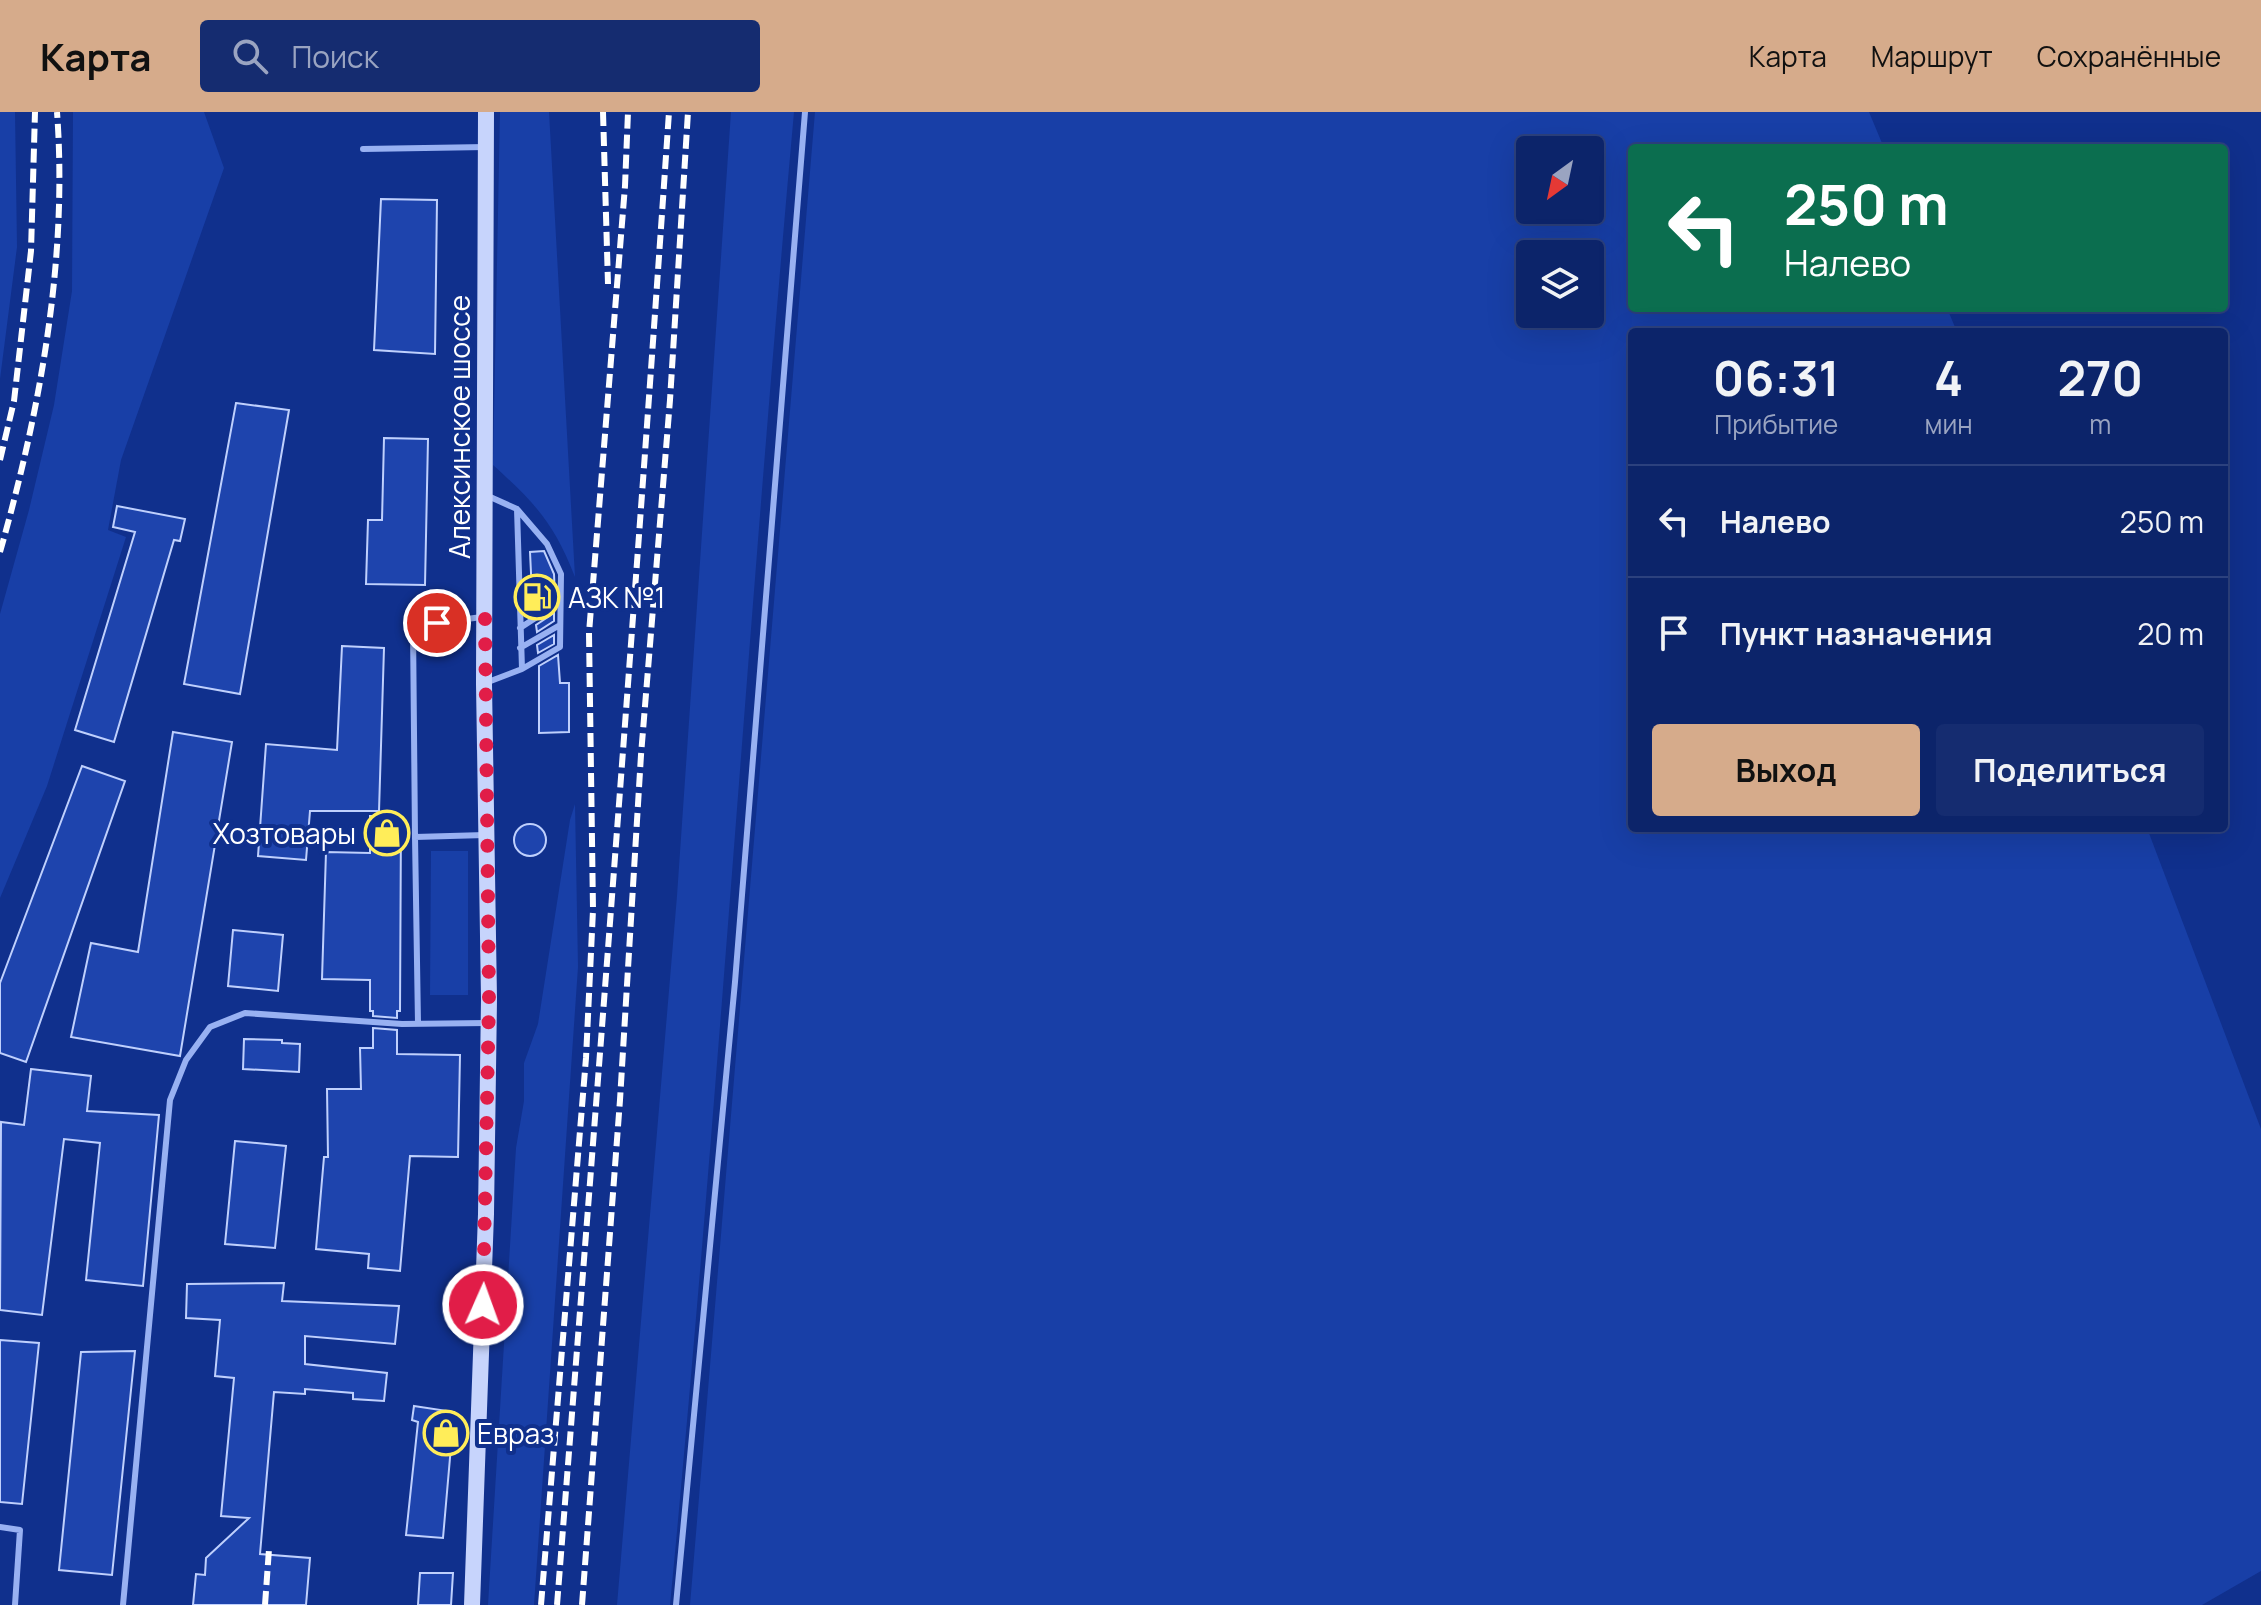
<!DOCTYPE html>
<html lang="ru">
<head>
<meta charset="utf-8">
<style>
	body { margin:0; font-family:Manrope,sans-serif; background:#152c70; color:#f1f3f6; height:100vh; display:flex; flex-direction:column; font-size:30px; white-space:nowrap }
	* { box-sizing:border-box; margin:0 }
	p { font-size:26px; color:#9aa4c1 }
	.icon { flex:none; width:44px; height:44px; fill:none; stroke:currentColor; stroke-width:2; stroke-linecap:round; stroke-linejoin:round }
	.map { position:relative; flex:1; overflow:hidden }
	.panel { position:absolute; left:1628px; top:216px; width:600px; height:504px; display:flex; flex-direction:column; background:#0c246a; border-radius:8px; box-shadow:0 8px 32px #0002,0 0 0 2px #2c417e }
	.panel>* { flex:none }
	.banner { position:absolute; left:1628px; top:32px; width:600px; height:168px; border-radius:8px; box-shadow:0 8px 32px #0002,0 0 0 2px #2c417e; background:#0b6e4f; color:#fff; overflow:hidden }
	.needle { width:52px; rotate:213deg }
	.controls { position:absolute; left:1516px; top:24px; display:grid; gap:16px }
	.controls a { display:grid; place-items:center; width:88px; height:88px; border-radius:8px; background:#0c246a; box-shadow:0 8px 32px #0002,0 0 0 2px #2c417e; font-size:40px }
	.pin { position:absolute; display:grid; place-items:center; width:68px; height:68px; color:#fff; margin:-34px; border:4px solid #fff; border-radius:50%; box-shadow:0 2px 8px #0007 }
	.me { position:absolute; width:88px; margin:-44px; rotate:2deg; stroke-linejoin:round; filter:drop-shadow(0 0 6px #0008) }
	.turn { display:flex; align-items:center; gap:28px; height:168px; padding:0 24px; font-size:36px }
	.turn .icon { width:104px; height:104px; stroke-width:2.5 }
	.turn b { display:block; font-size:56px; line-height:68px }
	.eta { display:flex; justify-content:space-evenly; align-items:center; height:136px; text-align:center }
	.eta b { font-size:48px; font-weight:700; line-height:56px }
	.button { display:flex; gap:16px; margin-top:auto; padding:16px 24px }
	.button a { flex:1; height:92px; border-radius:8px; background:#d6ab8b; color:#111; font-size:32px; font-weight:700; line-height:92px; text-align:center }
	.button a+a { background:#152c70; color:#f1f3f6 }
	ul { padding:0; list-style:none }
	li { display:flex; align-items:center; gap:24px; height:112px; padding:0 24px; border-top:2px solid #2c417e }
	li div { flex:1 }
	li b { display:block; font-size:30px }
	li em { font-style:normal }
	header { display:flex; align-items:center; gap:48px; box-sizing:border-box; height:112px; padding:0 40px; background:#d6ab8b; color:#111 }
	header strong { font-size:38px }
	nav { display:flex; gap:44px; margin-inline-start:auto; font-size:28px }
	.search { width:560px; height:72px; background:#152c70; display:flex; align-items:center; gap:20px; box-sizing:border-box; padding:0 28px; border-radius:8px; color:#9aa4c1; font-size:30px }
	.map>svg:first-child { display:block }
	.green { fill:#183fa7; fill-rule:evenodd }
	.building { fill:#1e44ad; stroke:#bfd0fd; stroke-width:2 }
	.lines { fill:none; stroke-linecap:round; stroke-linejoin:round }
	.service { stroke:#98b1f2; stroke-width:6 }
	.secondary { stroke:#c7d4fc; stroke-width:16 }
	.rail { stroke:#fff; stroke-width:6; stroke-dasharray:14 6; stroke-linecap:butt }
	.route { stroke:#e11d48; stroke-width:14; stroke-dasharray:0 25.2 }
	.labels { text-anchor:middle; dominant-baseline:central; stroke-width:8; stroke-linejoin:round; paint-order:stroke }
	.street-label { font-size:28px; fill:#fff; stroke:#10308d }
	.poi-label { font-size:28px; fill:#fff; stroke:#10308d; text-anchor:start }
</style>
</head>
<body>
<header>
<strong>Карта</strong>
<div class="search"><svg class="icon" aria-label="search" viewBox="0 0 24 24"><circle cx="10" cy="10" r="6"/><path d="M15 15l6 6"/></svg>Поиск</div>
<nav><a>Карта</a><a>Маршрут</a><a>Сохранённые</a></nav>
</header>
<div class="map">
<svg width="2261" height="1493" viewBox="0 0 2261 1493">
	<rect width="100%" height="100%" fill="#10308d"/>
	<!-- green -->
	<path class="green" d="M0,0H15L17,135L0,267Z
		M73,0H204L224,56L121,348L108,418L126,425L47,674L0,786V502L29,398L54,293L72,179Z
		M500,0H549L575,465C554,411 535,391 493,353Z
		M731,0H794C749,497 718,996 670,1493H617L677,784Z
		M815,0H1869L1884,36H1632V196H1947L1957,220H1632V716H2147L2261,1017V1459L2202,1493H690ZM1530,38H1590V98H1530ZM1530,142H1590V202H1530Z
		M575,692L578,855L534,1493H488L516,1036L524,989V951L538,912L570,708Z
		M431,739H468V883H430Z"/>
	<!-- building -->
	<path class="building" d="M381,87L437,88L435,242L374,238Z
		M236,291L289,298L240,582L184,572Z
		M384,326L428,327L425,473L366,472L368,408H382Z
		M117,394L185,407L180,429L174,428L114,630L75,618L135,420L113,415Z
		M544,439L554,462L555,486L536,499L535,481L532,482L530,440Z
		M554,501V509L537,520L536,513Z
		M554,523V532L538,541L537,533Z
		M342,534L384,536L379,699H310L306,748L258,744L266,632L337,638Z
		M558,543L560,571H569V620L539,621V554Z
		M173,620L232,630L180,944L71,925L91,831L138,840Z
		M82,654L125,669L26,950L0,941V871Z
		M370,704H401L400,899H397V906L373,904V899H370V868L322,867L326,740L370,741Z
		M514 728a16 16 0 1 1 32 0a16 16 0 1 1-32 0Z
		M233,818L283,823L278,879L228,874Z
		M373,916L397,918V942L460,943L458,1045L410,1044L400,1159L368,1156L369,1142L316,1137L324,1045H328L327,977H361L360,936H373Z
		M244,927L282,928V931L300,932L299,960L243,957Z
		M31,957L91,964L87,999L159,1003L143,1174L86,1168L100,1031L64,1027L42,1203L0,1198L1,1010L24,1013Z
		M235,1029L286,1034L275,1136L225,1132Z
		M284,1171L282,1189L399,1194L395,1232L305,1224V1252L387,1261L384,1289L353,1287V1281L305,1277V1282L274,1280L260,1442L310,1446L306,1493H193L196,1462L205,1463L206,1446L249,1406L221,1404L234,1266L215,1264L220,1208L186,1206L187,1172Z
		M0,1228L39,1231L22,1392L0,1390Z
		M135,1239L112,1463L59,1458L81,1240Z
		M414,1294L454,1300L443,1426L406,1423L418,1310L412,1308Z
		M420,1461H453L451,1493H418Z"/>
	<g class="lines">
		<!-- service -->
		<path class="service" d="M363,37L486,35
			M517,397L547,432L561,462L560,535L522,557
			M520,516L560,490
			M520,536L560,513
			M488,570L522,557L517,397L488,384
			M415,725L413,514L482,505
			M418,911L415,725L485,723
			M0,1415L20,1418L15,1493
			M123,1493L170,988L186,948L210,915L245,901L402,912L488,911
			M676,1493L735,870L805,0"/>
		<!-- secondary -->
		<path class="secondary" d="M472,1493L486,1102L489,887L484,572L486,0"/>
		<!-- rail -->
		<path class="rail" d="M603,0L608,172
			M0,348L14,289L31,139L35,0
			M0,440C40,299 68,147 57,0
			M265,1493L269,1437
			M541,1493L586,946L593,798L589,521L625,74L628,0
			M557,1493C596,995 635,498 669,0
			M582,1493L620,988L641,643L670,288L688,0"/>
	</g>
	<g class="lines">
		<!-- route -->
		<path class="route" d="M437,511L485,505L489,887L483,1193"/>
	</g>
	<!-- icons -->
	<defs>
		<g id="fuel-ring" transform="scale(2.3)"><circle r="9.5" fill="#10308d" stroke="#ffed59" stroke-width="1.5"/><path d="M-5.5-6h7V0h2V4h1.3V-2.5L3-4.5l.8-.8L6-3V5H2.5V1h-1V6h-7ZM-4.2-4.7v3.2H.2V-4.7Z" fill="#ffed59"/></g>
		<g id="shop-ring" transform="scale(2.3)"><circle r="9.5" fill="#10308d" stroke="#ffed59" stroke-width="1.5"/><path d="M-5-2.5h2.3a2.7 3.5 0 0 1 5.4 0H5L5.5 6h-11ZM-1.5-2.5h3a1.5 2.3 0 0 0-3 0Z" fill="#ffed59"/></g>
	</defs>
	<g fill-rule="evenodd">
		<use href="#fuel-ring" x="537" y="485"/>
		<use href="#shop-ring" x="387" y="721"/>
		<use href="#shop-ring" x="446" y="1321"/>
	</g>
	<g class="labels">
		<!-- street labels -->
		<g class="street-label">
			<text transform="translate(459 315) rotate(-90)">Алексинское шоссе</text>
		</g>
		<!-- poi labels -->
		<g class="poi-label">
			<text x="568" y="485">АЗК №1</text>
			<text x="356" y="721" text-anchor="end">Хозтовары</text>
			<text x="477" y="1321">Евраз</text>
		</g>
	</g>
</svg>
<div class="controls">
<a><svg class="needle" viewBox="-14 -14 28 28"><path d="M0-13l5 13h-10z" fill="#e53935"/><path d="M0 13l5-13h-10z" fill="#9aa4c1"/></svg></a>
<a><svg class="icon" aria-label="layers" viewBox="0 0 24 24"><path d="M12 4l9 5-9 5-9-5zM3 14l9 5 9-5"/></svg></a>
</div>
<div class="pin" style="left:437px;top:511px;background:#d93025"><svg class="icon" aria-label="arrive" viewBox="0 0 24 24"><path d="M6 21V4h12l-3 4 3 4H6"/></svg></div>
<svg class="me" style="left:483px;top:1193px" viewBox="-20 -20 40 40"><circle r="17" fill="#e11d48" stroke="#fff" stroke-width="3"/><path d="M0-11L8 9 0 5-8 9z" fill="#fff"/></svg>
<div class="banner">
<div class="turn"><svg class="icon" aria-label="left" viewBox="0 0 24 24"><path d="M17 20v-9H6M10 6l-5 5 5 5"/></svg><div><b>250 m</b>Налево</div></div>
</div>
<section class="panel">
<div class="eta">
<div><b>06:31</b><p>Прибытие</p></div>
<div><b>4</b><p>мин</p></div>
<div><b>270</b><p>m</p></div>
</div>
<ul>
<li><svg class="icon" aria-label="left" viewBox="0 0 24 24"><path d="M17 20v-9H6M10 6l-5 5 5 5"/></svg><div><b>Налево</b></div><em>250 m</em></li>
<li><svg class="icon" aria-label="arrive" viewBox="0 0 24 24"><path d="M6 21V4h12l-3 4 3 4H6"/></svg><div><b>Пункт назначения</b></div><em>20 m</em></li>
</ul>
<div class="button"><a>Выход</a><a>Поделиться</a></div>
</section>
</div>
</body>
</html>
